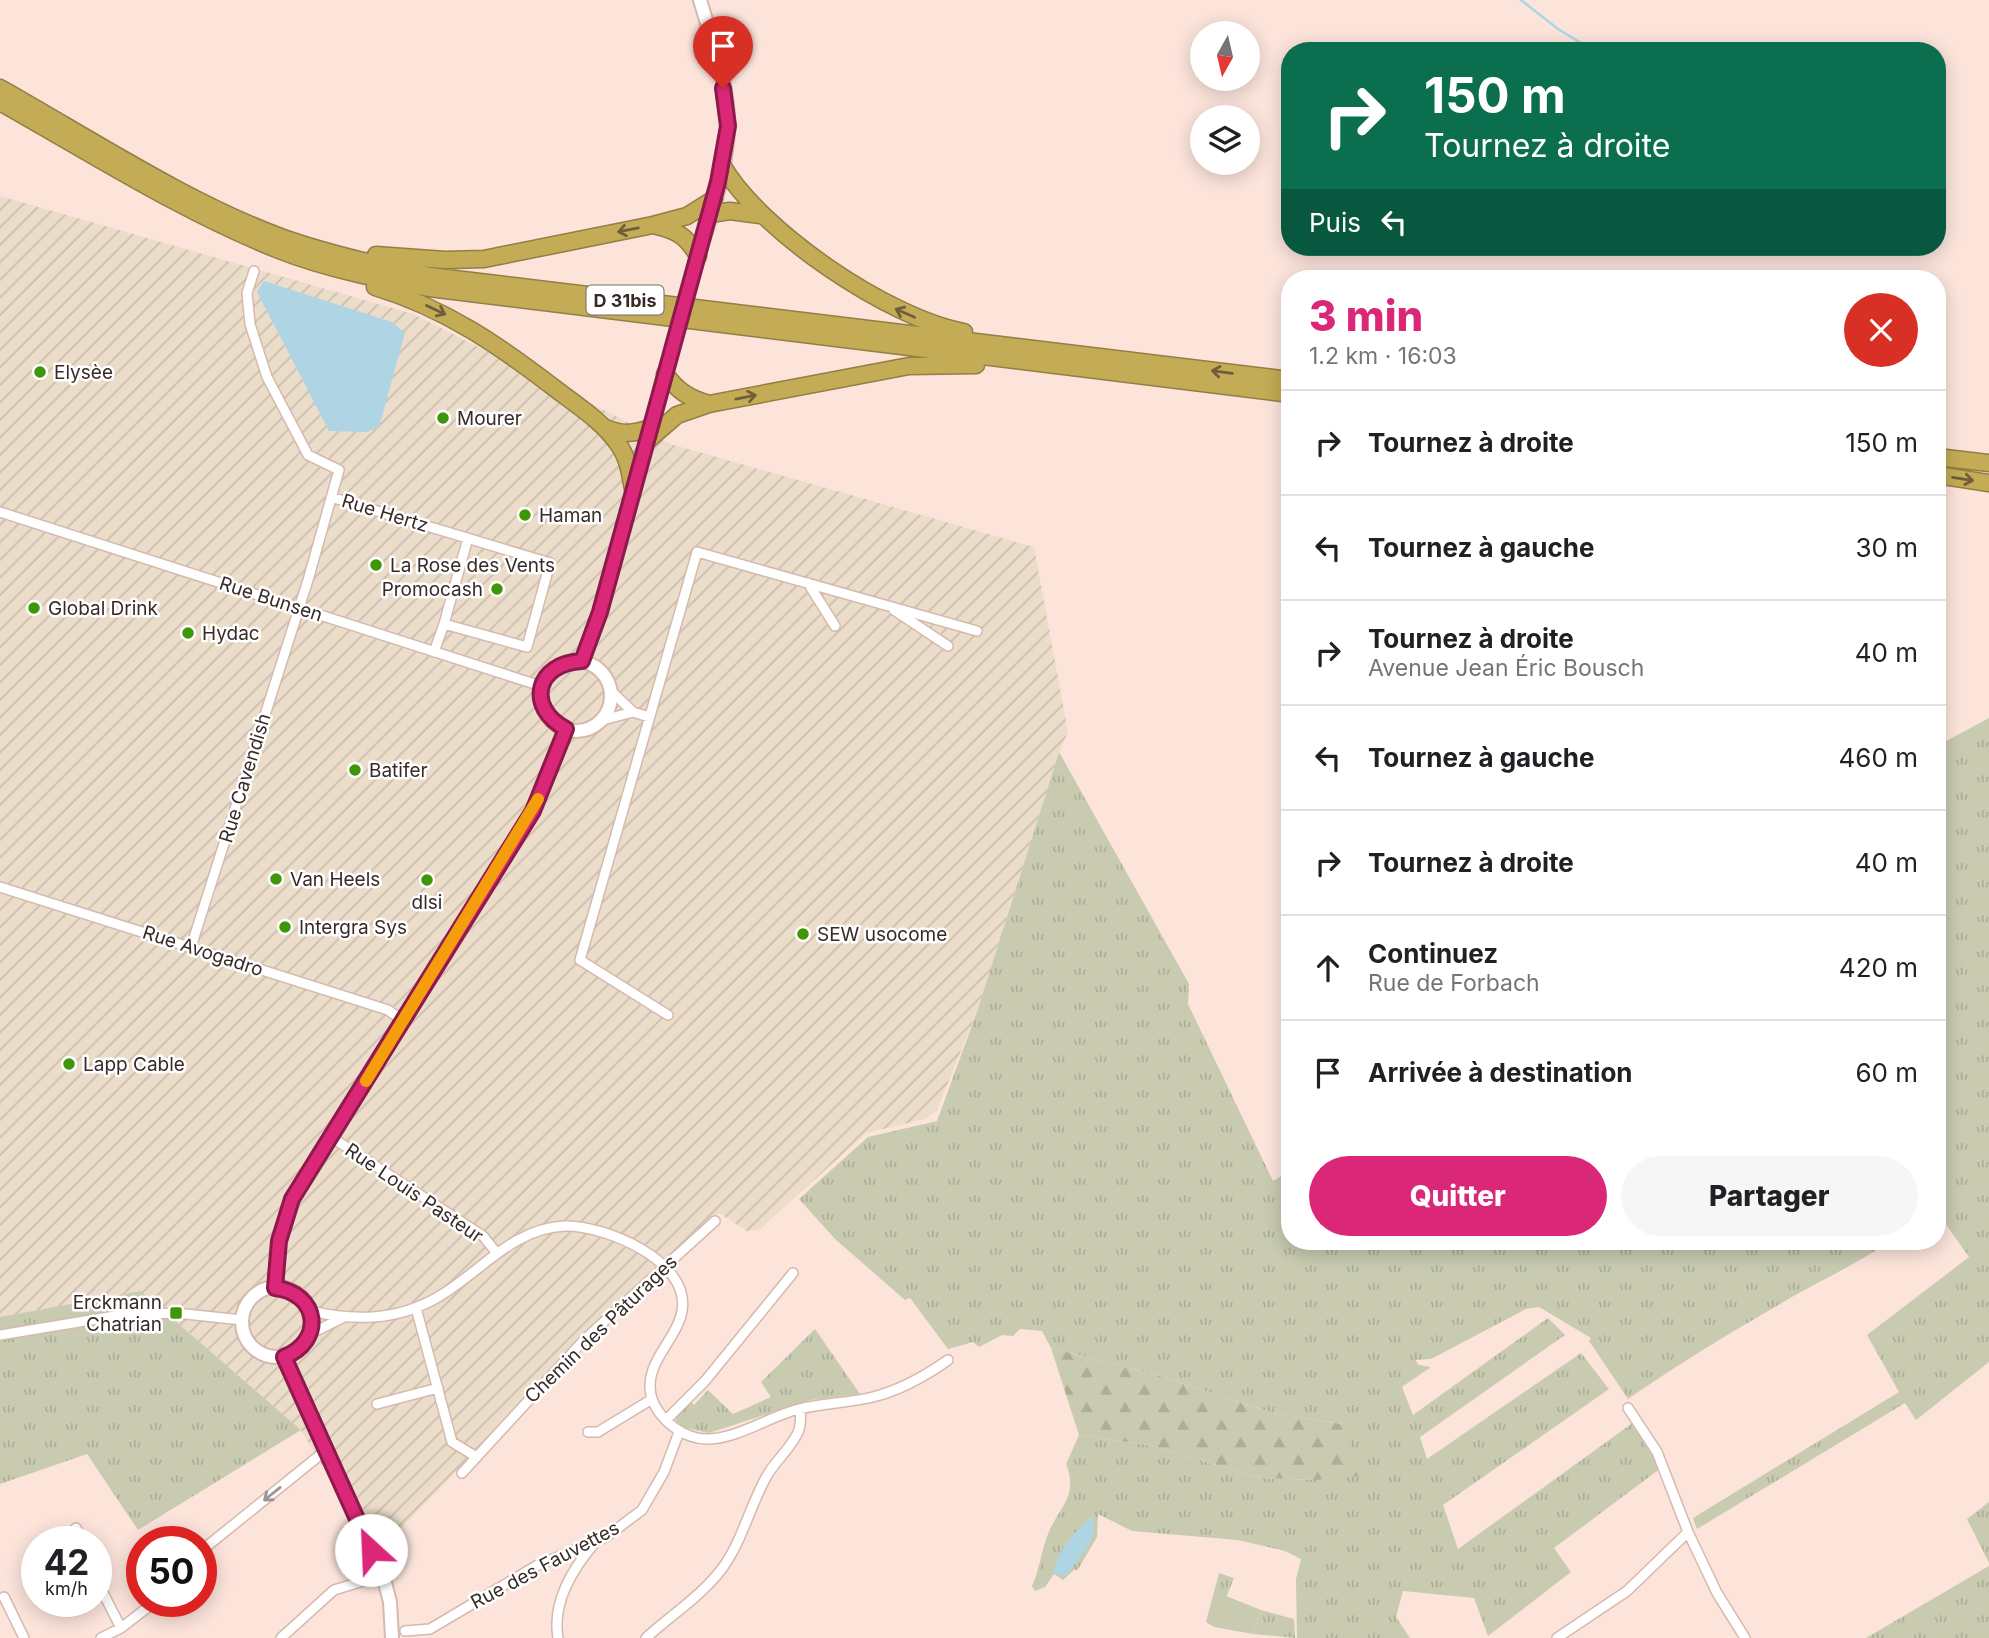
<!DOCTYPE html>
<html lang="fr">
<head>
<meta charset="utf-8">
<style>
	body { margin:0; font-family:Inter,sans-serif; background:#f6f6f6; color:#202124; height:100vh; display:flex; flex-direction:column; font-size:26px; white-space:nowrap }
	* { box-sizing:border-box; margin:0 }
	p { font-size:23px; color:#757577 }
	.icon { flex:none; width:38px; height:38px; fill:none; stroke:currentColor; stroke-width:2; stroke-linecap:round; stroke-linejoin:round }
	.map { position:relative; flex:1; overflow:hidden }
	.sheet { position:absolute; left:1281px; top:270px; width:665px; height:980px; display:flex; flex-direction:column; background:#fff; border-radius:28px; box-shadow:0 4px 18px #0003 }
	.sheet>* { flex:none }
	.banner { position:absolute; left:1281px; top:42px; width:665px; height:214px; border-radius:28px; box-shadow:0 4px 18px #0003; background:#0b6e4f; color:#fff; overflow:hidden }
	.needle { width:46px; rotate:188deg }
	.buttons { position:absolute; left:1190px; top:21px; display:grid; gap:14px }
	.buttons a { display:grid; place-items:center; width:70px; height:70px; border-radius:50%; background:#fff; box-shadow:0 4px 18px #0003; font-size:35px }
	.speed { position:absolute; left:21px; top:1526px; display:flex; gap:14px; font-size:35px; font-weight:700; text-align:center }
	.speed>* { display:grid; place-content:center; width:91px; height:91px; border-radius:50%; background:#fff; box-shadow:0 4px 18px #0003; line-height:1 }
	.speed small { font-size:18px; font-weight:400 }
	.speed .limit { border:10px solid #d22; background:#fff; color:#111 }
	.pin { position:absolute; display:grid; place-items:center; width:60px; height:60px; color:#fff; margin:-72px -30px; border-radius:50% 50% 50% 0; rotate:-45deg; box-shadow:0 0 7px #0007 }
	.pin .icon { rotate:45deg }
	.me { position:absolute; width:77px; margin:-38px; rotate:335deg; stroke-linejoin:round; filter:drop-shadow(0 0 5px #0008) }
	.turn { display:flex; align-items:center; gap:24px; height:147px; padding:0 28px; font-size:32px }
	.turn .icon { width:91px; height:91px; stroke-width:2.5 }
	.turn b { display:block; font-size:49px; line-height:60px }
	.then { display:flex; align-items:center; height:66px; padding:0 28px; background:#0003; gap:14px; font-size:26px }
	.round { display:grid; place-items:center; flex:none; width:74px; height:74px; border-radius:37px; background:#f6f6f6 }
	.summary { display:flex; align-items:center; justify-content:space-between; height:119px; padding:0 28px }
	h1 { font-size:42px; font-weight:800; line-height:52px; color:#db2777 }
	.primary-button { display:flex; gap:14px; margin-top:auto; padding:14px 28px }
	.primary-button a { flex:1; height:80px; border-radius:42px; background:#db2777; color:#fff; font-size:28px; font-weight:800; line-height:80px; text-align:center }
	.primary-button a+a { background:#f6f6f6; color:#202124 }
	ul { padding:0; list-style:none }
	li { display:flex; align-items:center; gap:21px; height:105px; padding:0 28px; border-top:2px solid #e0e0e0 }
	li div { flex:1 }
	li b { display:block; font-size:26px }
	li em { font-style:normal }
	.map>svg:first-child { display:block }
	.industrial { fill:url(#industrial-furrows) }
	.grass { fill:url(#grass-tufts) }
	.forest { fill:url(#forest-firs) }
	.garden { fill:#c8cbb0 }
	.water { fill:#afd5e5 }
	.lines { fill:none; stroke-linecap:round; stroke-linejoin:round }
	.stream { stroke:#afd5e5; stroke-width:2.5 }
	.street-casing { stroke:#d6b9ae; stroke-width:12 }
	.secondary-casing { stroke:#d6b9ae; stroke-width:16 }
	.highway-casing { stroke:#927e45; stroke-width:19 }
	.street { stroke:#fff; stroke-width:9 }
	.secondary { stroke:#fff; stroke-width:12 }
	.highway { stroke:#c4ab55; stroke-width:16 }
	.secondary-bridge-casing { stroke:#d6b9ae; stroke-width:16; stroke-linecap:butt }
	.secondary-bridge { stroke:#fff; stroke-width:12 }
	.oneway { stroke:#6f5e39 }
	.oneway2 { stroke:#9a9593 }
	.route-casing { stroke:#8e194d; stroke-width:18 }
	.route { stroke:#db2777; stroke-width:12 }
	.slow { stroke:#f59e0b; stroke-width:12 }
	.poi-dot { fill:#3f9609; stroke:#fff; stroke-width:2.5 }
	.labels { text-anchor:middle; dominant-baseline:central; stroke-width:5; stroke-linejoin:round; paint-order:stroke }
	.shield { fill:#fff; stroke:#726b68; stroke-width:2 }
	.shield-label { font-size:18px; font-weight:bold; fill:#362b27 }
	.poi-label { font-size:19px; fill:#362b27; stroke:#fff; text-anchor:start }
	.street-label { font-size:19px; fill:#362b27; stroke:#fff }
</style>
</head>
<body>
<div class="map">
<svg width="1989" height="1638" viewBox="0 0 1989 1638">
	<defs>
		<pattern id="industrial-furrows" width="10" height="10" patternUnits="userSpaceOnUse" patternTransform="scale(1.75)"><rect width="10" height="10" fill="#ecddca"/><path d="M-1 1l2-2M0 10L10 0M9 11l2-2" fill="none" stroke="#cbbeae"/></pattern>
		<pattern id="grass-tufts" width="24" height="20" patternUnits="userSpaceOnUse" patternTransform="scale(1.75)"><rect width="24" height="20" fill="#c8cbb0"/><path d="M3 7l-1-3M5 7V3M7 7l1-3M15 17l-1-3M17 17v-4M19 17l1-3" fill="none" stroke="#acae97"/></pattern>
		<pattern id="forest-firs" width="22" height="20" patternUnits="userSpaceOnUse" patternTransform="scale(1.75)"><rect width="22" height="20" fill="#c8cbb0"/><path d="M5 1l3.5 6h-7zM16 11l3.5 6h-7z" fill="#acae97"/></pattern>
	</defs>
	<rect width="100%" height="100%" fill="#fce4db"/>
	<!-- industrial -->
	<path class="industrial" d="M0,196L413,314L671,444L1034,547L1068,732L1059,752L978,1009L937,1110L925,1119L866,1133L759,1230L747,1231L719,1213L667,1261L652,1269L375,1555L301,1430L141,1291L0,1317Z"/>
	<!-- grass -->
	<path class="grass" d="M1989,718V1362L1916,1420L1905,1403L1697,1529L1693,1518L1899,1392L1867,1335L1969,1257L1937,1212V746Z
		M1059,752L1189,984L1188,1004L1273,1181L1290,1171V1241H1890C1859,1263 1825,1278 1792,1297C1737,1329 1681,1362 1628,1399L1589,1341L1591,1338L1539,1307L1526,1309L1431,1359L1415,1360L1419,1365L1431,1367L1402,1387L1413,1415L1548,1318L1565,1335L1420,1437L1427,1459L1581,1353L1609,1389L1443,1505L1458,1549L1634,1422L1661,1468L1554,1548L1571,1572L1488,1636L1474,1598L1403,1591L1396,1617L1410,1638H1297L1296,1579L1301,1559L1285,1551L1238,1540L1132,1531L1098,1514L1097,1537L1077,1571L1075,1569L1063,1580L1054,1574L1045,1587L1035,1591L1032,1586C1040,1569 1041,1551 1048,1534C1059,1507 1079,1496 1066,1464L1079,1435L1149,1445L1261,1478L1312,1480L1342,1424L1273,1413L1153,1374L1051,1348L1042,1331L1020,1329L1013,1336L1002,1335L979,1347L973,1342L948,1349L910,1298L905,1300L835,1239L799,1199L868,1137L937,1121L978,1009Z
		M141,1291L301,1430L138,1530L87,1454L0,1484V1317Z
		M815,1329L860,1394L810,1400L709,1433L686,1428L676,1422V1415L691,1402L694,1405L708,1390L733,1414L771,1397L761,1382Z
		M1989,1502V1563L1967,1519Z
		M1989,1566V1638H1866Z
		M1219,1573L1234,1578L1214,1627L1206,1622Z
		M1261,1610L1294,1619L1295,1638L1253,1634Z"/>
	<!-- forest -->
	<path class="forest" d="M1051,1348L1153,1374L1273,1413L1342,1424L1360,1476L1312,1480L1261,1478L1149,1445L1079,1435Z"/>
	<!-- garden -->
	<path class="garden" d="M1226,1596L1261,1610L1253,1634L1214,1627Z"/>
	<!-- water -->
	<path class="water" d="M264,281L392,322L405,333L379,427L367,432L329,431L257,292Z
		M1093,1516C1097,1549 1080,1551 1067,1576L1053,1573C1058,1549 1074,1532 1093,1516Z"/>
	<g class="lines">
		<!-- stream -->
		<path class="stream" d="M1521,0L1558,29L1594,51"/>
		<!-- street casing -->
		<g class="street-casing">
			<path id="street" d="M334,498L550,563L527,647L444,624L468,538
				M0,512L541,686
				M808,583L835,626
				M894,610L948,646
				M434,652L444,624
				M611,691L633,712L649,717
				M599,721L633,712
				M0,887L388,1010L403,1021
				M191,947L308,580L339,470L308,455L267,377L250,324L247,293L254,271
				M668,1015L580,960L697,552L977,631
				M331,1137L483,1236L496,1252
				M416,1308L452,1442L475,1456
				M310,1311C355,1321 397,1321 438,1297C480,1273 512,1228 565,1226C605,1225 691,1261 682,1311C677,1341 641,1364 652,1399C660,1421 685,1440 709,1439C739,1438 770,1416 799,1409C823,1403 849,1403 873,1397C901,1390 924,1377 948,1360
				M310,1334L342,1318
				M0,1335L121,1315L176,1313L242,1320
				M377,1404L438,1388
				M1628,1408L1657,1452L1688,1532L1717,1593L1745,1638
				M666,1420L705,1381L793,1273
				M588,1432H598L652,1399
				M462,1473L585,1339L715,1221
				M76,1528L83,1542
				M201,1551L325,1451
				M96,1579L121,1628
				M4,1597L24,1638
				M405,1631L430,1629L536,1566L606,1537L642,1510L664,1472L679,1432
				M101,1638L121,1628L156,1601
				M281,1638L334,1590L383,1575
				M558,1638C552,1603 571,1571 593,1545
				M646,1638C671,1615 700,1597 721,1570C743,1541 750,1504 768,1474C777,1459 793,1446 799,1430C801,1422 801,1416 800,1409
				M1557,1638L1627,1591L1688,1532"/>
		</g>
		<!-- secondary casing -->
		<g class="secondary-casing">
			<path id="secondary" d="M691,280C705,231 727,178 728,127C729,84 712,41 700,0
				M582,661L599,612L672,350
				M541 696a35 35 0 1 1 70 0a35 35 0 1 1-70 0Z
				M242 1322a35 35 0 1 1 70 0a35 35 0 1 1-70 0Z
				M275,1288L279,1241L292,1199L533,811L566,729
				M284,1357L383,1575L390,1602L392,1638"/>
		</g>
		<!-- highway casing -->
		<g class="highway-casing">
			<path id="highway" d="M0,88C89,138 191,205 286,239C333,255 381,266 430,276L1290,380
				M0,102C91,153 181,211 279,250C327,269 379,279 429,288L1290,394
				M722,165C760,231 888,318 964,332
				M710,214L730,211L760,215
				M657,226C678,231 687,237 698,256
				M376,255L445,260L484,259L653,225L687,216L714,199
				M375,287C445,308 500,346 557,390C578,406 603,422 618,444C628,457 630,473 633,489
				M665,374C678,391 688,398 709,404L909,366L976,365
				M605,428C622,435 633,434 650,428
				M647,441L677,415L709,404
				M1937,457L1989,463
				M1937,475L1989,483"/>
		</g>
		<!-- street -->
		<use href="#street" class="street"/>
		<!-- secondary -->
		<use href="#secondary" class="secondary"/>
		<!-- highway -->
		<use href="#highway" class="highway"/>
		<!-- secondary-bridge casing -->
		<g class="secondary-bridge-casing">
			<path id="secondary-bridge" d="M672,350L691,280"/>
		</g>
		<!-- secondary-bridge -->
		<use href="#secondary-bridge" class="secondary-bridge"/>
	</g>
	<!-- one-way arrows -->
	<defs><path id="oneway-shaft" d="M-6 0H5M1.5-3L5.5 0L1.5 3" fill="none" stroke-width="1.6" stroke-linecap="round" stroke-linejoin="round" transform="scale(1.75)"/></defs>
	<g class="oneway">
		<use href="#oneway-shaft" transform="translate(628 230) rotate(169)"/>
		<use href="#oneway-shaft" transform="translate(436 310) rotate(25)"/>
		<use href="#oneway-shaft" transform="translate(905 313) rotate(-156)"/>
		<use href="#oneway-shaft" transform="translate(1222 372) rotate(-173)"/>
		<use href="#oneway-shaft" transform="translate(746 397) rotate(-11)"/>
		<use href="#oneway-shaft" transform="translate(1963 479) rotate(9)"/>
	</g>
	<use class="oneway2" href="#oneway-shaft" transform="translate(272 1494) rotate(141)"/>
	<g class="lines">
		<!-- route casing -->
		<g class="route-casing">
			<path id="route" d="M371,1550L284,1357C325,1341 319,1293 275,1288L279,1241L292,1199L533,811L566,729C525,707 536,663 582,661L600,612L718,182L728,126L723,88"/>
		</g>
		<!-- route -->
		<use href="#route" class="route"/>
		<!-- slow -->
		<path class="slow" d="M366,1081L538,799"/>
	</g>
	<!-- markers -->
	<g class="poi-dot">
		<circle cx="40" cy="372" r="7"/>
		<circle cx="443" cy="418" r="7"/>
		<circle cx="525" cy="515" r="7"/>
		<circle cx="376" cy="565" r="7"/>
		<circle cx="497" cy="589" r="7"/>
		<circle cx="34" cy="608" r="7"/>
		<circle cx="188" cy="633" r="7"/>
		<circle cx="355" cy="770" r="7"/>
		<circle cx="276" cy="879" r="7"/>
		<circle cx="427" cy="880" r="7"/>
		<circle cx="285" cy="927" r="7"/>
		<circle cx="803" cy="934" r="7"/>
		<circle cx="69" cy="1064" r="7"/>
		<rect x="169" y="1306" width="14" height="14" rx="3.5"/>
	</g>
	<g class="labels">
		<!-- shield labels -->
		<rect class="shield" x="586.5" y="285.5" width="77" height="29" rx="5"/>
		<g class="shield-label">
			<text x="625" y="300">D 31bis</text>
		</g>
		<!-- poi labels -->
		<g class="poi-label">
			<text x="54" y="372">Elysèe</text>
			<text x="457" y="418">Mourer</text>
			<text x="539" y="515">Haman</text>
			<text x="390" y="565">La Rose des Vents</text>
			<text x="483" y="589" text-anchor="end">Promocash</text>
			<text x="48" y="608">Global Drink</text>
			<text x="202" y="633">Hydac</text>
			<text x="369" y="770">Batifer</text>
			<text x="290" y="879">Van Heels</text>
			<text x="427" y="902" text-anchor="middle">dlsi</text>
			<text x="299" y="927">Intergra Sys</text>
			<text x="817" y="934">SEW usocome</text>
			<text x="83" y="1064">Lapp Cable</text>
			<text x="162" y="1302" text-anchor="end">Erckmann<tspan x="162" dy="22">Chatrian</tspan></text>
		</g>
		<!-- street labels -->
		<g class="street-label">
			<text transform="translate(385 513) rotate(17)">Rue Hertz</text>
			<text transform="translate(271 599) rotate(18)">Rue Bunsen</text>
			<text transform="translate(245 778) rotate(-73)">Rue Cavendish</text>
			<text transform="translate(203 951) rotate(18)">Rue Avogadro</text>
			<text transform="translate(414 1193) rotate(34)">Rue Louis Pasteur</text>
			<text transform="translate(601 1329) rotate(-44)">Chemin des Pâturages</text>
			<text transform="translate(545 1565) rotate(-28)">Rue des Fauvettes</text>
		</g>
	</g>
</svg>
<div class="buttons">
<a><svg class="needle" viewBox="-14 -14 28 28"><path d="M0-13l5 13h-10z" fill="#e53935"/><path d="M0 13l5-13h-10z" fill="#757577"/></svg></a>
<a><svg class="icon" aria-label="layers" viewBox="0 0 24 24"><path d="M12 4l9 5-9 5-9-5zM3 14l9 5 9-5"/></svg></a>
</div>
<div class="speed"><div>42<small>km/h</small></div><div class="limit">50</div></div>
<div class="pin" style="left:723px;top:88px;background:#d93025"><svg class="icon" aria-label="arrive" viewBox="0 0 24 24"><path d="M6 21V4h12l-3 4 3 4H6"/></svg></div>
<svg class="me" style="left:371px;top:1550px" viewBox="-20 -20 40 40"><circle r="19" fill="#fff"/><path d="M0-13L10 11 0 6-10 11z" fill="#db2777"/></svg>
<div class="banner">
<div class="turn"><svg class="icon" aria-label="right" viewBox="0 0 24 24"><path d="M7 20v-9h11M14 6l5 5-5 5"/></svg><div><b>150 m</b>Tournez à droite</div></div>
<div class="then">Puis<svg class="icon" aria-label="left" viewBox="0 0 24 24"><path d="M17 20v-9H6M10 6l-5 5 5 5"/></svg></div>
</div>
<section class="sheet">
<div class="summary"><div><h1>3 min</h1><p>1.2 km · 16:03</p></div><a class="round" style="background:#d93025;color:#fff"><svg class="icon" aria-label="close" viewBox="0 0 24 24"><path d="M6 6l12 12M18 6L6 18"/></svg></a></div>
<ul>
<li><svg class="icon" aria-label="right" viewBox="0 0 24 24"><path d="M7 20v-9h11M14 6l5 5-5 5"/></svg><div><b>Tournez à droite</b></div><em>150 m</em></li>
<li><svg class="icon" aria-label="left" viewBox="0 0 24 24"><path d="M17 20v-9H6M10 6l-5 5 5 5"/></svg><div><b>Tournez à gauche</b></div><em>30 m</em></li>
<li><svg class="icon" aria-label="right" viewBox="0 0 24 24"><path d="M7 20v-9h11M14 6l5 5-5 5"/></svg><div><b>Tournez à droite</b><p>Avenue Jean Éric Bousch</p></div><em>40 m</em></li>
<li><svg class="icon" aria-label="left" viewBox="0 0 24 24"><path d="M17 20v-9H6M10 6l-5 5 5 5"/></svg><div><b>Tournez à gauche</b></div><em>460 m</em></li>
<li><svg class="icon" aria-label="right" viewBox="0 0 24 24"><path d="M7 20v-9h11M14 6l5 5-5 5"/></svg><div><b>Tournez à droite</b></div><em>40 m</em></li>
<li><svg class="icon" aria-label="ahead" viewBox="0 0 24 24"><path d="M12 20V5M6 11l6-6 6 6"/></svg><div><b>Continuez</b><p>Rue de Forbach</p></div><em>420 m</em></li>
<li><svg class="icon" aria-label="arrive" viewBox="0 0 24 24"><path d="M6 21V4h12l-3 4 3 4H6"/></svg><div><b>Arrivée à destination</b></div><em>60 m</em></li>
</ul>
<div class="primary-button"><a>Quitter</a><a>Partager</a></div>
</section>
</div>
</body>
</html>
